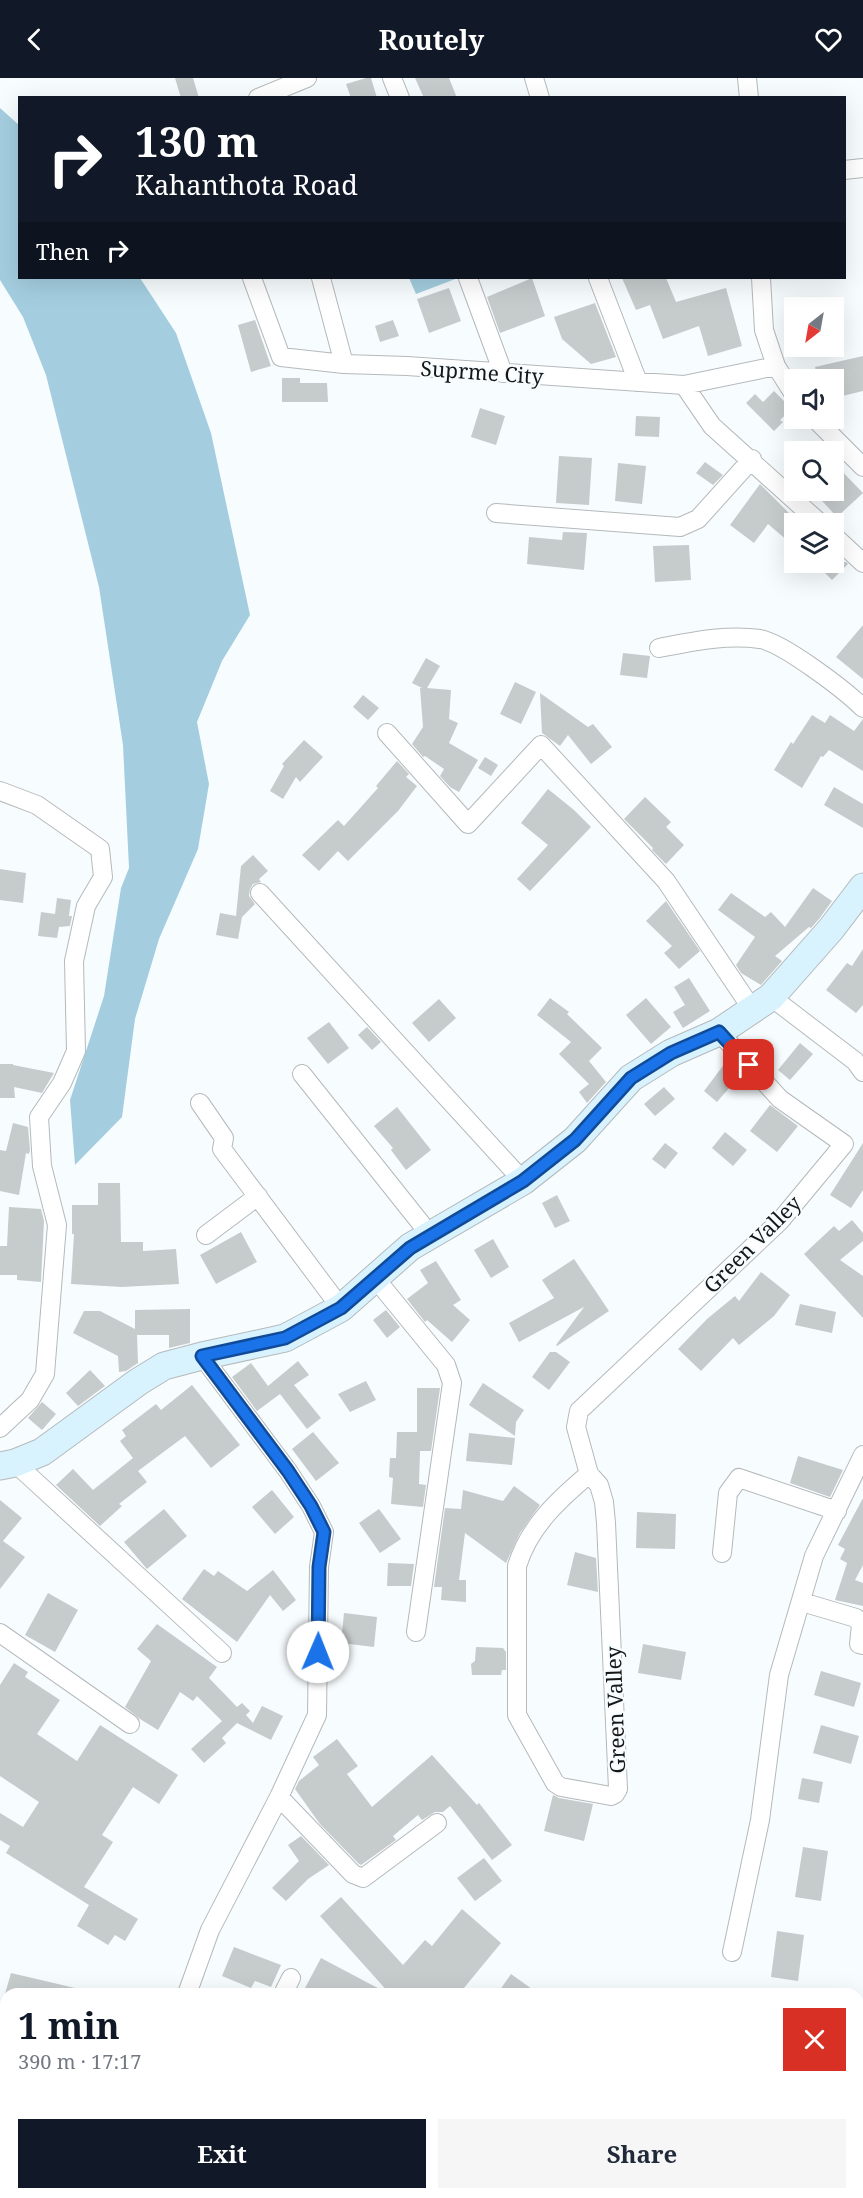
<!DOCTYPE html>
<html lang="en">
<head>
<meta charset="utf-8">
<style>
	body { margin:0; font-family:"Noto Serif",serif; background:#f6f6f7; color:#1f2937; height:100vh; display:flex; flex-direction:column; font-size:22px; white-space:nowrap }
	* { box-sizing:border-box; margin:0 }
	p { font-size:20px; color:#747a83 }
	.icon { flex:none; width:33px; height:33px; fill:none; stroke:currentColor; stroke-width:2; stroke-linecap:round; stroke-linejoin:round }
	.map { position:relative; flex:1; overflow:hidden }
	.panel { position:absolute; left:0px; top:1910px; width:864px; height:212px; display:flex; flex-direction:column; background:#fff; border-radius:18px 18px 0 0; box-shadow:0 6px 24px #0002 }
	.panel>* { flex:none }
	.banner { position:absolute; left:18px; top:18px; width:828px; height:183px; border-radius:0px; box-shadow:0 6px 24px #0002; background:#111827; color:#fff; overflow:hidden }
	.needle { width:39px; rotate:211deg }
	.controls { position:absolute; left:784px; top:219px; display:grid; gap:12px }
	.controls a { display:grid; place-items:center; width:60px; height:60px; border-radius:0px; background:#fff; box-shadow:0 6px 24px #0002; font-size:30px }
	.pin { position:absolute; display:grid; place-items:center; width:51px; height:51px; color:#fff; margin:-26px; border-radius:12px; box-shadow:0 3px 9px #0006 }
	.me { position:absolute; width:66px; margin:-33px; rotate:1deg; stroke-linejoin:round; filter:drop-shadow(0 0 4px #0008) }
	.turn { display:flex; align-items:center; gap:21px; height:126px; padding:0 18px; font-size:27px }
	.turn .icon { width:78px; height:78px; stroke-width:2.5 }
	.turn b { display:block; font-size:42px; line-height:51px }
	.then { display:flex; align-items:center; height:57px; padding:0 18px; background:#0003; gap:12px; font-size:22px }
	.round { display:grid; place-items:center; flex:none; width:63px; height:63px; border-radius:0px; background:#f6f6f7 }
	.summary { display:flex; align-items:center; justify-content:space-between; height:102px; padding:0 18px }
	h1 { font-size:36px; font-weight:700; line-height:45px; color:#111827 }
	.primary-button { display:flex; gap:12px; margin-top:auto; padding:12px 18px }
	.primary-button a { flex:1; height:69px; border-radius:0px; background:#111827; color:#fff; font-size:24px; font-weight:700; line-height:69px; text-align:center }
	.primary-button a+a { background:#f6f6f7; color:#1f2937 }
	header { display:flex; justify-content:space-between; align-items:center; height:78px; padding:0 18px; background:#111827; color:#fff; font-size:27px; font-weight:700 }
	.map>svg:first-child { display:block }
	.green { fill:#a4cee0 }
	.building { fill:#c6cbcc }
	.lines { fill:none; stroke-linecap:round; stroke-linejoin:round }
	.street-casing { stroke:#b5b9bb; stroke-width:20 }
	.secondary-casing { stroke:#b5b9bb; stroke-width:29 }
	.street { stroke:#fff; stroke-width:18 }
	.secondary { stroke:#d8f3fe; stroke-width:27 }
	.route-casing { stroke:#114b97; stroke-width:15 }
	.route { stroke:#1a73e8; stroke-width:10 }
	.labels { text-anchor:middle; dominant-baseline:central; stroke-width:4.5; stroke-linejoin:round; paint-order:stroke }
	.street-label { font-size:21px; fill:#161818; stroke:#f7fcfe }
</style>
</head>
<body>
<header><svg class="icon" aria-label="back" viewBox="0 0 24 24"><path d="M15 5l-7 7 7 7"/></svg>Routely<svg class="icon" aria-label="heart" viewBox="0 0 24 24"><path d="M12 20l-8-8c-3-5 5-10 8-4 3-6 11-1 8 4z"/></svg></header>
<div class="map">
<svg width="863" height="2120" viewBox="0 0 863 2120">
	<rect width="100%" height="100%" fill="#f7fcfe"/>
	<!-- green -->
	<path class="green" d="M0,30L19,47L20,200H140L176,255L211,355L250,537L222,583L197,644L209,706L198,771L159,861L135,941L122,1039L75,1087L70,1022L104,918L121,810L129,790L123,667L99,509L46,297L23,239L0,202Z
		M409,200H458L416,216Z"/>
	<!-- building -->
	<path class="building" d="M175,0H193L199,20H181Z
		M366,0H371L377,20H351L346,6Z
		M415,0H449L457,20H424Z
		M532,200L545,238L500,255L487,219Z
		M622,200H666L676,224L726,210L742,268L708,278L699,248L663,261L650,227L636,232Z
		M449,210L461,243L429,255L417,221Z
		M595,225L616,279L591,286L562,261L554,239Z
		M255,242L271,288L251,294L238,247Z
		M393,242L399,258L380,264L375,248Z
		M863,278V313L834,320V302H818L815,289Z
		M282,300H300V305H327L328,324H282Z
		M774,313L792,331L780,342L783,344L774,353L746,325L755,316L763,324Z
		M480,330L505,338L496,367L471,359Z
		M636,338L660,339L659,359L635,358Z
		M559,378L592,380L589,427L556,425Z
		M705,384L723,397L713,407L696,395Z
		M618,385L646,388L642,426L615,423Z
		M834,385L863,415L837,439L812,412H834Z
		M760,406L795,441V469L768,446L754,465L730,447Z
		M563,454L587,455L584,492L527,486L529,459L562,462Z
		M689,467L691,502L655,504L653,468Z
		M814,484H846L848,486L832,502Z
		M863,547V601L836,579Z
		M623,575L650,578L647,600L620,597Z
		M426,580L440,588L427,610L451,612L449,641L458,645L449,665L478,682L459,714L450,709L440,698L444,691L425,678L423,679L412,666L423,649L420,610H422L412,605Z
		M515,604L536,614L521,646L500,636Z
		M540,615L588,649L593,646L612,669L591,686L568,657L560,668L542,655Z
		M363,617L379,630L368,642L353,629Z
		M812,637L825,645L830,637L854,653L863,641V693L829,672L823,679L821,678L802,710L774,692L791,664L793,666Z
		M304,662L323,679L300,704L296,699L283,721L270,713L284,688L282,686Z
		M485,679L498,687L491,698L478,690Z
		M397,683L409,696L406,699L417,708L398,733L348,783L338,773L319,793L302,777L338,742L344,748L378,710L376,708Z
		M834,709L863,726V750L824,727Z
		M548,711L574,732L591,749L530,813L517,801L548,767L521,745Z
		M645,719L671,744L666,749L684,767L666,786L652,772L653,770L624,741Z
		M253,777L268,793L259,801L261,804L253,806L250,811L249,818L255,826L242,839L238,861L216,857L220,835L236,838L241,788Z
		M0,791L26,795L23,825L0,822Z
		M813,810L832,823L819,841L811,850L809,849L775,878L782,883L761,907L741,895L736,887L755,859L718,832L731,815L765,839L771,834L785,849Z
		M57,820L71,822L69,838H72L70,848L59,849L57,860L38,858L41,834L55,836Z
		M666,823L700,873L679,891L664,875L672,868L646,843Z
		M863,871V927L856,935L826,912L847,885L852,888Z
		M689,900L710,933L683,950L673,934L685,927L674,909Z
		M550,920L569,934L567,936L602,970L589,983L606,1004L587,1025L579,1014L589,1006L559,976L571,964L537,937Z
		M646,920L671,949L651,966L626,937Z
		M439,921L456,940L429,964L412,945Z
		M329,944L349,970L328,986L307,960Z
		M367,949L381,964L372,972L358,957Z
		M800,965L813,976L790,1002L778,992Z
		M728,981L742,995L717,1024L704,1013Z
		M0,986H13V987L54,995L42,1015L14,1009L15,1020H0Z
		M664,1009L675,1021L655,1038L644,1026Z
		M770,1027L798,1048L777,1074L750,1053Z
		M397,1029L431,1072L406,1092L391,1072L393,1070L374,1048Z
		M13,1045L28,1049L30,1072L29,1076L26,1075L19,1117L0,1113V1072L6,1073Z
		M725,1054L747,1072L733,1088L712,1070Z
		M665,1065L678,1075L665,1091L652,1081Z
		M863,1065V1112L851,1130L830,1117Z
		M98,1105H120L121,1164H143V1173L176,1171L179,1206L122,1209L71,1206L74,1156H72V1127H98Z
		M557,1117L570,1143L555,1150L542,1125Z
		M9,1129L41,1131L44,1143L41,1204L17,1202V1197H0V1168H7Z
		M852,1142L863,1155V1163L840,1182L863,1198V1240L804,1176L834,1148L839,1153Z
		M241,1154L257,1184L216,1206L200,1177Z
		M493,1161L509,1189L491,1200L474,1172Z
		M574,1181L609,1233L557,1268L556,1267L584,1229L519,1264L509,1245L554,1220L542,1202Z
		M436,1183L461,1222L453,1227L470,1242L452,1264L427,1242L425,1244L407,1221L428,1205L420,1192Z
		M761,1194L790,1217L774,1238L739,1267L733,1260L701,1293L678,1271L707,1241L735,1218L739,1223Z
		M800,1226L836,1234L832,1255L795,1247Z
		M190,1231V1265L169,1270V1257H137L138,1285L126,1293L119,1294L118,1278L73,1255L84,1233H100L135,1251V1232Z
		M386,1232L400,1249L387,1260L373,1242Z
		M550,1274H556L570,1284L549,1312L532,1299Z
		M298,1283L309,1297L294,1307L321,1340L307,1351L280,1316L257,1333L232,1299L251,1285L268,1308Z
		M90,1292L105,1308L78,1328L66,1315Z
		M366,1303L376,1322L350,1334L338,1316Z
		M483,1305L524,1332L516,1344L515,1358L469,1327Z
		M192,1307L240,1367L211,1390L185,1358L138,1393L147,1404L119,1426L122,1428L100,1448L56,1407L73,1391L93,1412L133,1380L120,1363L126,1358L122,1352L156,1326L161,1332Z
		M417,1310H440L431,1373H420L419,1406L426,1407L423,1429L391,1426L393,1400L389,1399L390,1380H396L397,1354H417Z
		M42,1324L56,1336L42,1352L28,1340Z
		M313,1354L339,1385L316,1403L292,1371Z
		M469,1355L515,1360L512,1387L466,1383Z
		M798,1378L843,1392L830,1419L790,1405Z
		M514,1408L540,1427L520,1455L506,1485L465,1455L459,1502H466V1524L441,1522L442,1509H434L445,1430L461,1431L463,1412L503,1423Z
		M272,1412L294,1439L275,1456L252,1429Z
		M863,1420V1487L855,1502L863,1505V1528L835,1522L847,1485L840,1481L845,1471L838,1467Z
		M0,1422L22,1440L3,1463L25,1479L0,1511Z
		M164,1431L187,1458L147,1491L124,1464Z
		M379,1431L401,1461L380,1475L359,1445Z
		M637,1434L676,1436L675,1471L636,1470Z
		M575,1474L596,1480L598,1514L567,1507Z
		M388,1485L414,1486L411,1508H387Z
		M204,1491L214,1498L218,1493L247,1513L273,1492L296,1522L283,1533L270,1517L237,1564L182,1521Z
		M48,1515L78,1532L55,1574L25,1557Z
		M344,1535L377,1539L374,1569L341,1565Z
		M157,1546L217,1589L209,1600L237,1629L242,1625L250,1633L246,1637L253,1645L262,1628L283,1638L271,1662L237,1645L222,1660L226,1665L204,1685L191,1671L222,1643L197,1618L193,1623L180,1614L158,1652L140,1641L125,1629L151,1583L137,1571Z
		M643,1566L686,1574L681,1602L638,1595Z
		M476,1569L503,1570L506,1574V1592H502L501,1597H472L471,1586L475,1583Z
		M14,1585L28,1594L25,1599L60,1622L37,1656L77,1683L100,1647L178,1697L159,1726L133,1709L102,1757L113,1764L84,1809L138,1841L125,1863L115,1857L108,1867L77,1848L89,1827L6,1775L10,1768L0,1762V1735L23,1749L39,1724L0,1698V1607Z
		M821,1593L861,1605L854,1629L814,1617Z
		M821,1647L859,1658L851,1686L813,1675Z
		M337,1661L358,1688L347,1696L372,1729L432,1677L477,1727L479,1725L512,1767L492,1782L450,1728L443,1734H435L422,1742L418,1737L393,1758L396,1762L361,1787L359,1786L320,1746L295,1711L299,1703L319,1687L313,1679Z
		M802,1700L823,1704L819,1725L798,1721Z
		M553,1717L559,1720L593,1726L584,1763L544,1753Z
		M301,1758L329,1787L308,1801L286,1823L272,1810L299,1783L288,1767Z
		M803,1769L828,1773L821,1823L795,1819Z
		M484,1780L502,1803L475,1823L457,1800Z
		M341,1819L403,1887L425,1862L432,1868L462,1831L501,1865L459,1916H390L320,1838Z
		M777,1853L804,1857L798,1903L771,1899Z
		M234,1869L281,1887L271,1909L255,1903L251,1910L222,1898Z
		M321,1880L389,1916H315L305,1910Z
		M11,1895L75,1910V1916H5Z
		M511,1896L539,1916H497Z"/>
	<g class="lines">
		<!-- street casing -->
		<g class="street-casing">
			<path id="street" d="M392,0L400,20
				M534,0L540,20
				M747,0L749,20
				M258,20L307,0
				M844,92L863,90
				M252,200L281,279L344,286L407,288L684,307L776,288
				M321,200L344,286
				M468,200L503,295
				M598,200L638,304
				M761,200L764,252L776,288L795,318
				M684,307L712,348L821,446
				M814,340L863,389
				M496,435L680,449L698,441L752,381
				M834,458L863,485
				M659,570C691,564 726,556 760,561C783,565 845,612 863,630
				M387,655L468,746L541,667L666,803L752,931
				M0,713L37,727L100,771L103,799L86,828L74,883L76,973L62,1005L39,1039L42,1088L57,1147L45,1296L30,1322L0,1350
				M260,815L523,1103
				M771,919L855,983L863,994
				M302,996L431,1158
				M200,1025L224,1060L222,1071L341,1230
				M206,1157L258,1118
				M375,1200L446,1287L452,1305L416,1554
				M15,1385L222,1575
				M589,1396C558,1422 529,1449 517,1488V1637L555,1705L561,1709L611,1718L615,1716L618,1711L606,1445L604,1424L599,1407L589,1396L576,1349L579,1333L780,1143L844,1066L780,1021L719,954
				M722,1475L728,1415L739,1400L837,1433
				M802,1524L856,1540L861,1547L859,1566L863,1567
				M0,1555L130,1646
				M279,1719L353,1796L363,1800L437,1745
				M732,1874L760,1742L779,1597L814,1478L863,1377
				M187,1916L210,1852L279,1719L317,1637L319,1489L324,1454L311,1428L288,1393L202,1278
				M283,1916L291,1900"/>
		</g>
		<!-- secondary casing -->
		<g class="secondary-casing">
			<path id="secondary" d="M0,1388L15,1385L42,1374L138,1304L164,1288L202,1278L285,1260L341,1230L410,1169L523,1103L575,1062L631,1000L671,975L719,954L771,919L831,851L863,809
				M0,1987L6,1988
				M347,2115L351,2120"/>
		</g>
		<!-- street -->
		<use href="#street" class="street"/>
		<!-- secondary -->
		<use href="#secondary" class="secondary"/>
	</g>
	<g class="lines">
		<!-- route casing -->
		<g class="route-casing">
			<path id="route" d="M318,1574L319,1489L324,1454L311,1428L288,1393L202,1278L285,1260L341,1230L410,1170L523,1103L575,1062L631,1000L671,975L719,954L749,987"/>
		</g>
		<!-- route -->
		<use href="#route" class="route"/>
	</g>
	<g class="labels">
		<!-- street labels -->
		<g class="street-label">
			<text transform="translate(482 294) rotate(4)">Suprme City</text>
			<text transform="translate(752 1166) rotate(-45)">Green Valley</text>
			<text transform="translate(615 1632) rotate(-92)">Green Valley</text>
		</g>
	</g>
</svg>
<div class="controls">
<a><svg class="needle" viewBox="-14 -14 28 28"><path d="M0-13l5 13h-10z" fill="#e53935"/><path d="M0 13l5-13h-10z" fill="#747a83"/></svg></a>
<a><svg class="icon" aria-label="sound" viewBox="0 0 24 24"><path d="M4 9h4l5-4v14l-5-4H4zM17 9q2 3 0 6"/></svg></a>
<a><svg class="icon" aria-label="search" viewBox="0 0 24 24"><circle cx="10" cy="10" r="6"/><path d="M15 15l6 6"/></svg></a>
<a><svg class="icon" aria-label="layers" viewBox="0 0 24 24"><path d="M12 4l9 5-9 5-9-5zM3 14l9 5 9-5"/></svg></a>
</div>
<div class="pin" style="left:749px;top:987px;background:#d93025"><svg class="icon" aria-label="arrive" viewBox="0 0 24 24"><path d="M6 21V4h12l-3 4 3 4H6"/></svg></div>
<svg class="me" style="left:318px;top:1574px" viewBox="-20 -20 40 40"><circle r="19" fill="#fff"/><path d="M0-13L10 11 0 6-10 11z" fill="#1a73e8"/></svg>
<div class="banner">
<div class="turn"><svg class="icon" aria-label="right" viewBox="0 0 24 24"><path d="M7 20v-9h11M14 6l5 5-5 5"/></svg><div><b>130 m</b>Kahanthota Road</div></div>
<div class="then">Then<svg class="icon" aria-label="right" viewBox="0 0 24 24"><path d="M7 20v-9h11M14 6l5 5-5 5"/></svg></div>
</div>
<section class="panel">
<div class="summary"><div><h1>1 min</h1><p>390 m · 17:17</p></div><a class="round" style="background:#d93025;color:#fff"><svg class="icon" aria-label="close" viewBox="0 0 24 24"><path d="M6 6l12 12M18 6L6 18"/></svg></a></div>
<div class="primary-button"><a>Exit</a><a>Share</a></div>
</section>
</div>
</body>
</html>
